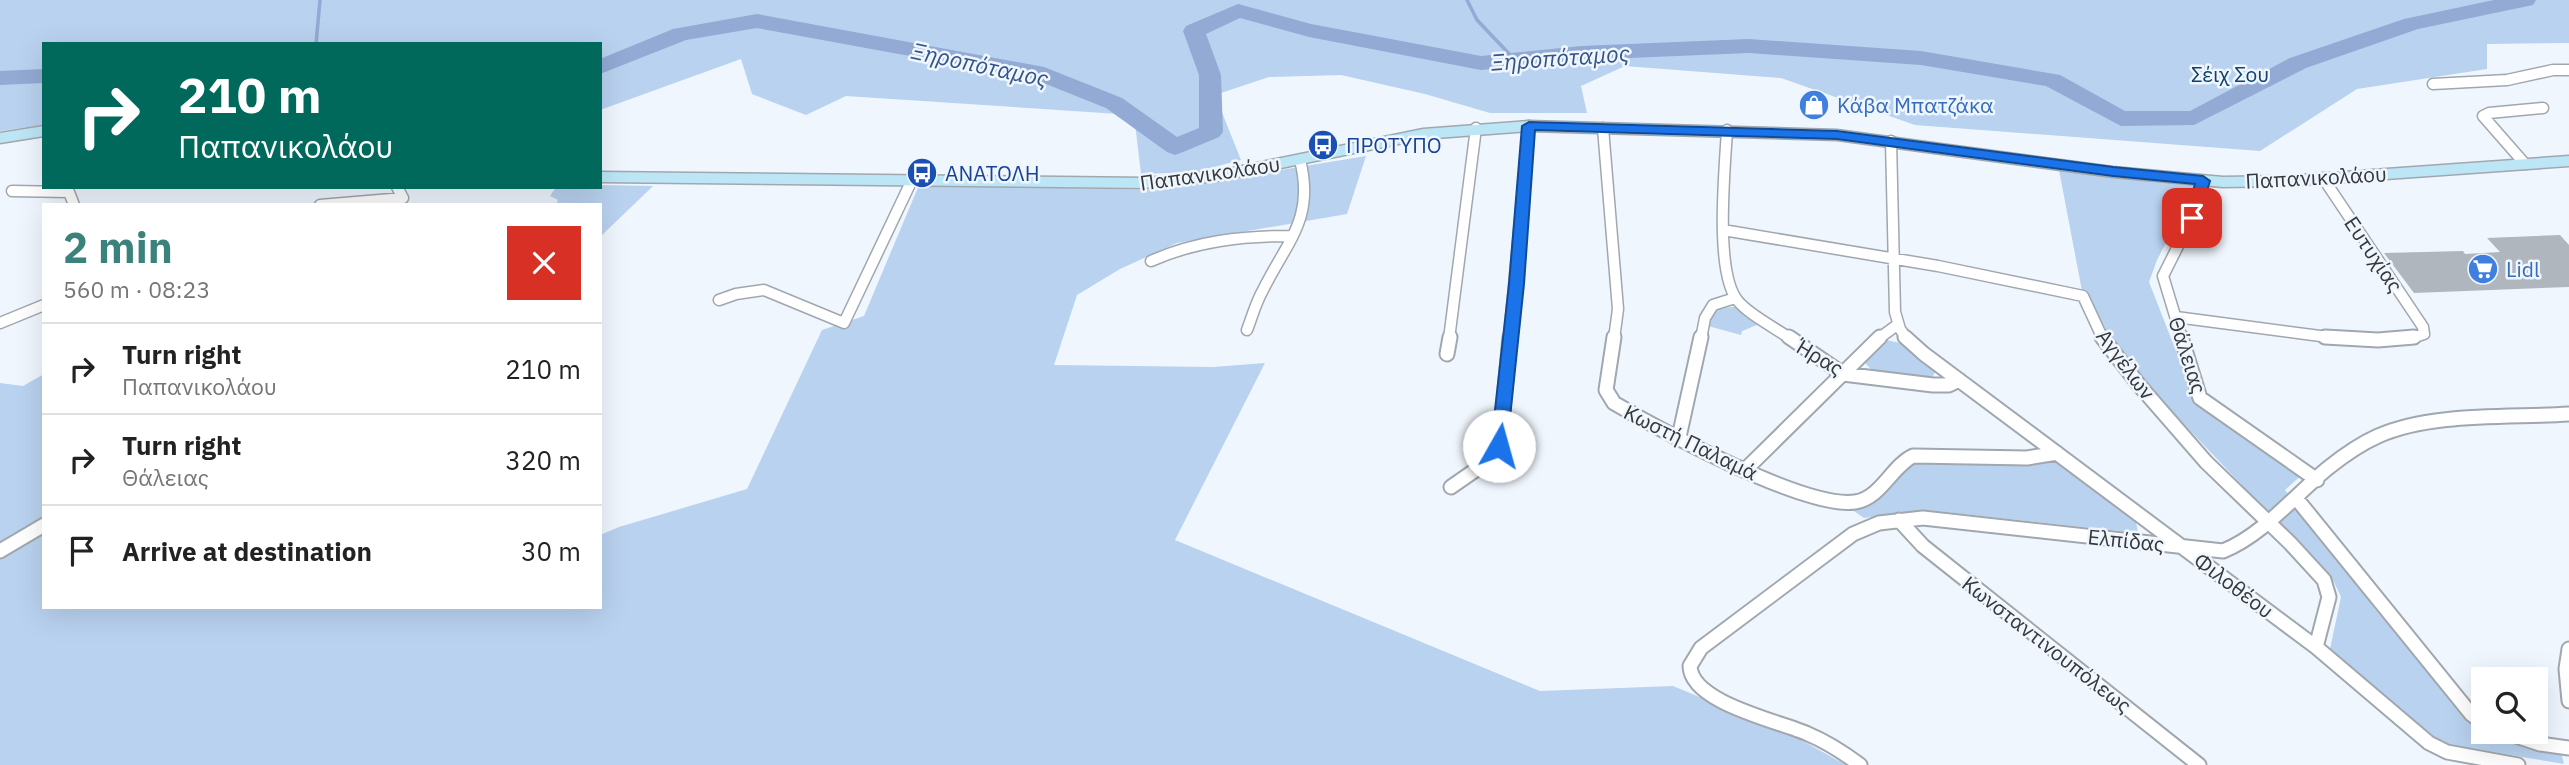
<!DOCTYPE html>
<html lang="en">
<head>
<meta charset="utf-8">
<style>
	body { margin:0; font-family:"IBM Plex Sans",sans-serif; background:#f2f2f2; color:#222; height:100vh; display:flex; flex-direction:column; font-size:26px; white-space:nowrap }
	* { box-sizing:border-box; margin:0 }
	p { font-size:23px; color:#767676 }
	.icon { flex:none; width:38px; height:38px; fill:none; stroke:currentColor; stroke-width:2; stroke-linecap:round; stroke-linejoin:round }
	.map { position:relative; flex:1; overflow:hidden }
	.sheet { position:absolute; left:42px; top:203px; width:560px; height:406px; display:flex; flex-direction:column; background:#fff; border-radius:0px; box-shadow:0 7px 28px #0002 }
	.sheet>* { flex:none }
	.banner { position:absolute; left:42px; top:42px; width:560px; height:147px; border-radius:0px; box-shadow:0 7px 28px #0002; background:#00695c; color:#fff; overflow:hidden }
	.fabs { position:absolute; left:2471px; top:667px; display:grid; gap:14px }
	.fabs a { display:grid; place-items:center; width:77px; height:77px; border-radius:0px; background:#fff; box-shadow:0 7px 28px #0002; font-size:35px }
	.pin { position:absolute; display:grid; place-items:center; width:60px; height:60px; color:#fff; margin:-30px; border-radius:14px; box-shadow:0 4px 10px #0006 }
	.me { position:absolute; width:77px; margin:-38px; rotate:7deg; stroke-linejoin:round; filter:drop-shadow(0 0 5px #0008) }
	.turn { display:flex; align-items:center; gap:24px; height:147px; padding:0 21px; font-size:32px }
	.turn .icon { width:91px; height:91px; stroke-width:2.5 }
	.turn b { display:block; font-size:49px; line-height:60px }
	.round { display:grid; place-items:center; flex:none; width:74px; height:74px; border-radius:0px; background:#f2f2f2 }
	.headline { display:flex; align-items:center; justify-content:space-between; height:119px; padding:0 21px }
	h1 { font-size:42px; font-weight:700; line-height:52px; color:#3b827c }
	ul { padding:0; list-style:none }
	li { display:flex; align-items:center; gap:21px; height:91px; padding:0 21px; border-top:2px solid #e0e0e0 }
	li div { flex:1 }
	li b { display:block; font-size:26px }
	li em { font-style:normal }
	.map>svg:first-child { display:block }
	.green { fill:#b9d2ef }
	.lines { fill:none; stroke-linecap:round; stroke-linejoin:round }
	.stream { stroke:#92aad4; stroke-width:3.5 }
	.river { fill:#92aad4; fill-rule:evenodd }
	.building { fill:#b0b6bd }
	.minor-far1-casing { stroke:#a1a7ae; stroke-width:13 }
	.minor-casing { stroke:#a1a7ae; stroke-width:17 }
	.secondary-casing { stroke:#a1a7ae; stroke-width:3 }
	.minor-far1 { stroke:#fff; stroke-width:10 }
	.minor { stroke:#fff; stroke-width:13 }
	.secondary { fill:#bce6f6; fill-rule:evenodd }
	.route { fill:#1a73e8; stroke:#114b97; stroke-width:2 }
	.labels { text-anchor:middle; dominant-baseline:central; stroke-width:5; stroke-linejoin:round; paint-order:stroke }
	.park-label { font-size:21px; fill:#0e4271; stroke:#eff6fd }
	.shop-label { font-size:21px; fill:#366cbe; stroke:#eff6fd; text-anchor:start }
	.transit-label { font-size:21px; fill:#164399; stroke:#eff6fd; text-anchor:start }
	.street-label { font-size:21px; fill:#36383b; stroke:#eff6fd }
	.water-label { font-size:23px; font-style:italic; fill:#345389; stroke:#eff6fd }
</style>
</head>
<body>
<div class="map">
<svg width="2569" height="765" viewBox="0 0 2569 765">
	<rect width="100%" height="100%" fill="#eff6fd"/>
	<!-- green -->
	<path class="green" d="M0,0H2569V43L2487,44V69L2357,89L2260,151L1915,125L1781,78L1625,66L1581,86L1587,113H1490L1425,94L1341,75L1269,77L1215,95L1241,160L1195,172L1141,174L1134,115L846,96L806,115L752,94L741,59L600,110V44H44V125L0,131Z
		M1366,156L1347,214L1177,243L1120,269L1077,295L1054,365L1213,367L1265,363L1175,540L1540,691L1673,686L1796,737L1846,765H0V383L23,386L44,374V607H600V535L619,527L747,489L822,330L864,316L919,185L1160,190Z
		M2059,170L2196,185L2157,260L2149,282L2194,397L2304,473L2285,490L2376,610L2464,715L2483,728V732H2492L2561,752L2564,764L2443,744L2330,649L2341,597L2334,582L2140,378L2116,350L2091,300L2083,296Z
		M600,185L653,186L600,237V205H556L558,200L550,196L556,187Z
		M1738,306L1762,323L1742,331L1741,335L1708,326L1712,310Z
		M1886,340L1905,344L1935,372L1933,376L1929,379L1874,372L1865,363Z
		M1955,460L2057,462L2136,522L2138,533L1926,510L1864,518L1851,509L1860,506L1915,462Z"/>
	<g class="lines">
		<!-- stream -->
		<path class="stream" d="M1467,0L1477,20L1515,60
			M316,44L320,0"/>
		<!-- river -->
		<path class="river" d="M2494,0H2536L2533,5L2418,29L2306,68L2194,125L2121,126L2046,86L1921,65L1749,53L1581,60L1481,70L1309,37L1240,18L1206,34L1221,75L1223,132L1219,137L1183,152L1175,155L1167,152L1106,108L1031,78L757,28L686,40L600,74V59L673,29L757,14L1044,67L1122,98L1177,137L1199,128V75L1183,31L1186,26L1238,4L1311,24L1481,56L1581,46L1749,39L1921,51L2060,75L2125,111H2190L2290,58L2404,19Z
			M44,69V83L0,85V71Z"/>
	</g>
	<!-- building -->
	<path class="building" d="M2560,235L2569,245V287L2414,293L2384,253L2463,251L2465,254L2500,252L2487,238Z"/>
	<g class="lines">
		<!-- minor-far1 casing -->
		<g class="minor-far1-casing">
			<path id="minor-far1" d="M2433,84L2507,80L2553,70H2569
				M1603,128L1618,309L1614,339
				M1727,130C1725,168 1714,273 1738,301C1748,314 1777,329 1791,339
				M1891,141L1895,312L1900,329L1907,339
				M2525,164L2483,116L2489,113L2543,108
				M2323,178L2423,327L2424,334L2408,339
				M12,191L69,192L74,205
				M320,205L403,198L397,187
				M1723,230L1938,266L2083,296L2103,339
				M1151,261C1196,241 1242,236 1291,236
				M719,300L736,294L764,290L844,323L911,182
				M2176,317L2343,339
				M0,323L44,305
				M1247,330C1252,317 1256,302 1263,290C1287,241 1315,219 1300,160
				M1449,339L1476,128
				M1509,339L1529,126
				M1701,339L1705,318L1713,305L1735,298
				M1878,339L1897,325
				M2182,339L2163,276L2196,210L2203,181"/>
		</g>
		<!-- minor casing -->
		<g class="minor-casing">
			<path id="minor" d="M1614,337L1606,390L1614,403C1660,430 1805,509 1855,502C1880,499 1892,466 1913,456L2027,458L2057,453
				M1789,337L1843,374L1933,385H1949L1959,380
				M1905,337L1924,354L2316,647L2429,743L2447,752L2518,765
				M2102,337L2139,385L2206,462L2290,543L2324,580L2329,597L2316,647
				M2181,337L2200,398L2317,480
				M2325,337L2378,340L2414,337
				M1447,354L1450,337
				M1679,437L1701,337
				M1746,469L1880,337
				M1451,487L1487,462L1500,442L1510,337
				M2296,498L2471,714L2483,723
				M1899,520L1923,546L2199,765
				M0,551L44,525
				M2569,649L2566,669L2569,701
				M2504,732L2540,744L2569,748
				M1860,765C1844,753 1827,742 1808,734C1779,721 1691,703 1690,666L1701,648L1853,534L1879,523L1923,518L2223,551C2263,535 2295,495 2328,468C2343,456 2360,444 2378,436C2432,412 2510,418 2569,414"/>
		</g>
		<!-- secondary casing -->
		<g class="secondary-casing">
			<path id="secondary" d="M1529,121L1837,130L2113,167L2223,177L2287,176L2569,156V166L2287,186L2223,187L2113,177L1837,140L1529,131L1423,139L1217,181L1146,188L600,182V172L1146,178L1217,171L1423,129Z
				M44,126V136L0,143V133Z"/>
		</g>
		<!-- minor-far1 -->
		<use href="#minor-far1" class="minor-far1"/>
		<!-- minor -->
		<use href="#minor" class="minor"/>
		<!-- secondary -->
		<use href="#secondary" class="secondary"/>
	</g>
	<!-- route -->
	<path class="route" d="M1529,122L1837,131L2113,167L2203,176L2210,181L2199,218L2192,223L2185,218L2195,184L2113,176L1837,139L1535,130L1524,284L1507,446L1505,450H1493L1491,446L1509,284L1522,126Z"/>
	<!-- icons -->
	<defs>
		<g id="shop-disc" transform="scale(1.575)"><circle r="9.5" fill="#3f7fe0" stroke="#eff6fd"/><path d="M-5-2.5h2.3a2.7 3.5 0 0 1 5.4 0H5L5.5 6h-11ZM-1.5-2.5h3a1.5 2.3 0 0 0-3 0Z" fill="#fff"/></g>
		<g id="bus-disc" transform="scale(1.575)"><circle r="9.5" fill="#1a4fb4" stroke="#eff6fd"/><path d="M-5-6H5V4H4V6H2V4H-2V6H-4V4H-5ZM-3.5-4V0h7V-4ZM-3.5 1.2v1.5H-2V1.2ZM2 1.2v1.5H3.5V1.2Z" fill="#fff"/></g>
		<g id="supermarket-disc" transform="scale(1.575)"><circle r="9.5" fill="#3f7fe0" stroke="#eff6fd"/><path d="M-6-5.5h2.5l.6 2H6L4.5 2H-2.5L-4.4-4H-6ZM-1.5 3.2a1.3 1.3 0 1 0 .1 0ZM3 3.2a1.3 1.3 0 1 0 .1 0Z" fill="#fff"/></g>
	</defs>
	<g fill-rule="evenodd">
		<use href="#shop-disc" x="1814" y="105"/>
		<use href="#bus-disc" x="1323" y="145"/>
		<use href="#bus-disc" x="922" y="173"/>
		<use href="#supermarket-disc" x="2483" y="269"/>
	</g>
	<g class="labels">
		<!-- park labels -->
		<g class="park-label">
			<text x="2230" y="74">Σέιχ Σου</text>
		</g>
		<!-- shop labels -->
		<g class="shop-label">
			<text x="1837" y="105">Κάβα Μπατζάκα</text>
			<text x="2506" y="269">Lidl</text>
		</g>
		<!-- transit labels -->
		<g class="transit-label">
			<text x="1346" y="145">ΠΡΟΤΥΠΟ</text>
			<text x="945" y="173">ΑΝΑΤΟΛΗ</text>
		</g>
		<!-- street labels -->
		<g class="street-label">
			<text transform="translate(1210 173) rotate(-8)">Παπανικολάου</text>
			<text transform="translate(2316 177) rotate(-3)">Παπανικολάου</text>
			<text transform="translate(2374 254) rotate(56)">Ευτυχίας</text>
			<text transform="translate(2188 355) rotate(72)">Θάλειας</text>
			<text transform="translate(1820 357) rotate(31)">Ήρας</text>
			<text transform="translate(2126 364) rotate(53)">Αγγέλων</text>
			<text transform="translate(1691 442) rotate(26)">Κωστή Παλαμά</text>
			<text transform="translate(2126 540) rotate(6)">Ελπίδας</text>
			<text transform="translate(2234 585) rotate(37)">Φιλοθέου</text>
			<text transform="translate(2047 644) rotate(38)">Κωνσταντινουπόλεως</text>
		</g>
		<!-- water labels -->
		<g class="water-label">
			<text transform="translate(1560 57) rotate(-4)">Ξηροπόταμος</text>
			<text transform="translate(980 64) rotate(12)">Ξηροπόταμος</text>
		</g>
	</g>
</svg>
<div class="fabs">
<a><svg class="icon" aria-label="search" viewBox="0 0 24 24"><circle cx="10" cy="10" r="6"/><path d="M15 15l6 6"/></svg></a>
</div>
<div class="pin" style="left:2192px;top:218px;background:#d93025"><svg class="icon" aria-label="arrive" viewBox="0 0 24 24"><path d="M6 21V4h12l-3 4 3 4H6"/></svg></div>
<svg class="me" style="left:1499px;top:446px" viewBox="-20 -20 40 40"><circle r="19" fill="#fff"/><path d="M0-13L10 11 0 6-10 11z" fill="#1a73e8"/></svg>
<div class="banner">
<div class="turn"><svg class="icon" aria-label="right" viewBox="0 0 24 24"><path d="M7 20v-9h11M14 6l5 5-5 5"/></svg><div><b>210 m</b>Παπανικολάου</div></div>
</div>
<section class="sheet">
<div class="headline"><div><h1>2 min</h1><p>560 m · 08:23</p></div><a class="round" style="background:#d93025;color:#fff"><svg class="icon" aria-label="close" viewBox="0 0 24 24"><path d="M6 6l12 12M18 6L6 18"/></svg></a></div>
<ul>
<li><svg class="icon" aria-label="right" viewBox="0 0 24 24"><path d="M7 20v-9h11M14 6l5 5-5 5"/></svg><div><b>Turn right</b><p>Παπανικολάου</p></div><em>210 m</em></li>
<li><svg class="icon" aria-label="right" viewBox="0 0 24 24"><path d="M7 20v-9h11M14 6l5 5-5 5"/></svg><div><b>Turn right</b><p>Θάλειας</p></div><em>320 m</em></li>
<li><svg class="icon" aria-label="arrive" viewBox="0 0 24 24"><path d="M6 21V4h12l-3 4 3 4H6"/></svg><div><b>Arrive at destination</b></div><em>30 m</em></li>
</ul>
</section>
</div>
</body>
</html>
